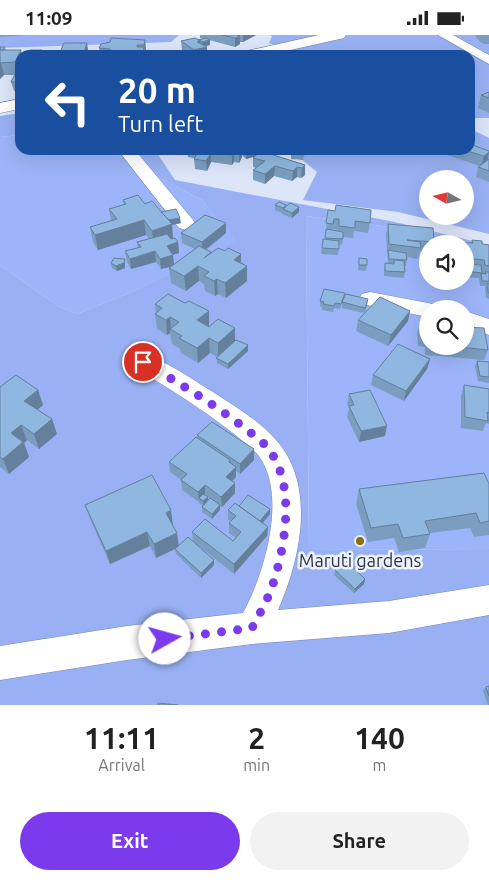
<!DOCTYPE html>
<html lang="en">
<head>
<meta charset="utf-8">
<style>
	body { margin:0; font-family:Ubuntu,sans-serif; background:#f2f2f2; color:#222; height:100vh; display:flex; flex-direction:column; font-size:19px; white-space:nowrap }
	* { box-sizing:border-box; margin:0 }
	p { font-size:16px; color:#767676 }
	.icon { flex:none; width:28px; height:28px; fill:none; stroke:currentColor; stroke-width:2; stroke-linecap:round; stroke-linejoin:round }
	.map { position:relative; height:670px; overflow:hidden }
	.details { display:flex; flex-direction:column; background:#fff; flex:1 }
	.details>* { flex:none }
	.guide { position:absolute; left:15px; top:15px; width:460px; height:105px; border-radius:15px; box-shadow:0 5px 20px #0002; background:#1a4fa0; color:#fff; overflow:hidden }
	.needle { width:32px; rotate:278deg }
	.buttons { position:absolute; left:419px; top:135px; display:grid; gap:10px }
	.buttons a { display:grid; place-items:center; width:55px; height:55px; border-radius:50%; background:#fff; box-shadow:0 5px 20px #0002; font-size:25px }
	.pin { position:absolute; display:grid; place-items:center; width:42px; height:42px; color:#fff; margin:-21px; border:2px solid #fff; border-radius:50%; box-shadow:0 1px 5px #0007 }
	.me { position:absolute; width:55px; margin:-28px; rotate:83deg; stroke-linejoin:round; filter:drop-shadow(0 0 4px #0008) }
	.turn { display:flex; align-items:center; gap:18px; height:105px; padding:0 20px; font-size:22px }
	.turn .icon { width:65px; height:65px; stroke-width:2.5 }
	.turn b { display:block; font-size:35px; line-height:42px }
	.eta { display:flex; justify-content:space-evenly; align-items:center; height:85px; text-align:center }
	.eta b { font-size:30px; font-weight:700; line-height:35px }
	.button { display:flex; gap:10px; margin-top:auto; padding:10px 20px }
	.button a { flex:1; height:58px; border-radius:30px; background:#7c3aed; color:#fff; font-size:20px; font-weight:700; line-height:58px; text-align:center }
	.button a+a { background:#f2f2f2; color:#222 }
	.status { display:flex; justify-content:space-between; align-items:center; height:35px; padding:0 25px; background:#fff; direction:ltr }
	.status svg { height:14px; fill:currentColor }
	.map>svg:first-child { display:block }
	.green { fill:#9cb4f9; fill-rule:evenodd }
	.forest { fill:#99b1f4; fill-rule:evenodd }
	.lines { fill:none; stroke-linecap:round; stroke-linejoin:round }
	.lane-casing { stroke:#7788b5; stroke-width:1 }
	.street-casing { stroke:#7788b5; stroke-width:1 }
	.secondary-casing { stroke:#7788b5; stroke-width:1 }
	.lane { fill:#fff; fill-rule:evenodd }
	.street { fill:#fff; fill-rule:evenodd }
	.secondary { fill:#fff; fill-rule:evenodd }
	.wall { fill:#7b9dc0; fill-rule:evenodd }
	.shaded-wall { fill:#64809c }
	.building { fill:#8fb7df; stroke:#64809c }
	.route { stroke:#7c3aed; stroke-width:9; stroke-dasharray:0 16.2 }
	.poi-dot { fill:#8b6d0f; stroke:#eef2fc; stroke-width:2 }
	.labels { text-anchor:middle; dominant-baseline:central; stroke-width:5; stroke-linejoin:round; paint-order:stroke }
	.near-poi-label { font-size:18px; fill:#2e3548; stroke:#eef2fc }
</style>
</head>
<body>
<div class="status"><b>11:09</b><svg viewBox="0 0 49 12"><path d="M0 12V9h3v3zM5 12V6h3v6zM10 12V3h3v9zM15 12V0h3v12zM26 1h20v11H26zM47 4h2v5h-2z"/></svg></div>
<div class="map">
<svg width="489" height="670" viewBox="0 0 489 670">
	<rect width="100%" height="100%" fill="#dde5f9"/>
	<!-- green -->
	<path class="green" d="M20,100V115H102L115,119L202,165L238,206L134,256L77,279L58,271L0,230V102Z
		M306,181L404,194L460,209H428V246H465V210L489,217V514L309,515ZM428,274H465V311H428Z"/>
	<!-- forest -->
	<path class="forest" d="M0,0H179L171,7L0,13Z
		M269,0H489V83H470V20H297L269,8L272,1Z
		M20,78V100L0,102V81Z
		M470,91L475,96L489,103V199L398,177L303,165L317,137L290,115H470ZM428,144H465V181H428Z
		M102,115H155L175,145L395,187L489,210V217L404,194L306,181L309,515L489,514V670H0V230L58,271L77,279L134,256L237,206L202,165L115,119Z"/>
	<g class="lines">
		<!-- lane casing -->
		<g class="lane-casing">
			<path id="lane" d="M44,16L46,17V19L21,20Z"/>
		</g>
		<!-- street casing -->
		<g class="street-casing">
			<path id="street" d="M438,0H453L489,20V29Z
				M118,115H135L193,185L195,189L193,193L186,195L179,193Z
				M370,257L428,268L436,270L438,274H428V282L362,269L359,264L362,259Z
				M465,276L489,284V300L465,291Z
				M143,319C167,326 191,344 213,357C234,371 260,386 276,405C317,451 300,525 278,575L389,566L489,550V580L389,598L252,609L127,625L0,645V611L127,591L243,578C264,540 288,461 259,421C252,412 242,406 233,398C202,374 169,353 135,333L131,327L135,321Z"/>
		</g>
		<!-- secondary casing -->
		<g class="secondary-casing">
			<path id="secondary" d="M319,0H346L344,3L268,20H241L243,17Z
				M20,64V74L0,78V68Z"/>
		</g>
		<!-- lane -->
		<use href="#lane" class="lane"/>
		<!-- street -->
		<use href="#street" class="street"/>
		<!-- secondary -->
		<use href="#secondary" class="secondary"/>
	</g>
	<!-- wall -->
	<path class="wall" d="M0,0H28L0,2Z
		M200,0H256L243,7H240V9L235,12L209,5L210,10L204,11L207,12V20H189L182,15L181,6L203,4L200,3Z
		M476,0H489V9H484L480,7L476,2Z
		M145,5L146,17V20H91L100,19L99,13Z
		M0,12H5L6,15H21L19,37H20V56H14L11,47L15,40H4L0,44Z
		M489,57V78L478,73L481,60Z
		M470,109L488,125L489,124V147L476,142L478,132L480,131L447,120L448,115H470Z
		M189,115H260V117L305,130V140L301,143L297,142L292,146L274,141L265,149L253,145V135L256,133L253,132V123L255,121L246,124L242,120V122L239,128L234,127L232,130L211,127L207,136L195,134L194,123L188,122L187,117Z
		M291,119H305L303,125L291,124Z
		M123,165L145,169L161,177L181,188L172,190L173,203L178,207L179,218L173,220L174,229L195,214L182,208L181,198L226,188V198L206,215L211,217V218L241,228L247,246L226,263L218,259L215,261L205,256L204,249L199,246L186,256L171,248L169,233L171,231L161,234L156,227L131,234L127,227L125,216L138,213L137,207L149,204L146,200L98,215L93,207L90,192L111,186L109,174L124,170Z
		M275,170H286V171L299,177L292,183L282,179V178L275,175Z
		M328,175L370,188L368,198L354,196L353,203L343,202L342,210L339,209L338,220L321,219L323,204L325,205ZM333,194L338,195V196L332,195Z
		M388,189L434,207V209H428V217L420,216L418,224L407,222L406,231H405V237L404,243L384,241V233L385,228H388L386,200Z
		M472,205L482,209L489,210V264L486,263L485,254V251H480L479,243L465,242V209H452V207L471,208Z
		M359,223L367,230L366,236L358,235Z
		M111,228L125,229V233L117,236L112,233Z
		M345,258L343,267L367,270L364,278L342,273V268L340,274L334,273L333,277L322,275V272L320,271V266Z
		M155,269L209,292L235,293V306L248,310V316L228,334L217,328V322L210,318L198,328L181,318L180,314L172,309L170,298L167,300L157,294L155,279L156,278Z
		M358,285L408,286L388,311L356,296Z
		M420,288H428V311H465L488,315L484,325L425,320V312L418,311L417,298Z
		M430,324L427,334L404,366L371,350L373,340Z
		M477,326L489,327V348L478,346L475,331Z
		M464,350L489,354V389L486,388L483,396L461,393V361Z
		M0,352L38,355L43,370L37,375L52,384L57,399L39,414L27,405L24,408L29,422L9,439L0,432Z
		M349,359L385,401L359,407L347,382L349,373L347,370Z
		M197,400L254,425L240,439L236,436V442L232,446L235,458L222,472L220,471V475L212,484L202,477V472L203,471L199,468V467L182,455L181,445L170,437L169,427L197,403ZM205,460L210,464L208,466Z
		M489,449V500L474,502L470,493L430,498V499L425,513L399,517L394,503L368,507L356,469L359,454Z
		M85,470L173,490H172L177,498L178,511L193,506L192,497L233,506L236,503L229,498V488L231,486L228,485V475L239,471L270,479L263,488L268,492L267,501L234,539L194,507L214,530L201,543L176,519L175,514L156,523L150,511L110,529L90,484Z
		M335,535L364,549L354,558L334,540Z
		M489,651V670H488L483,656L486,652Z"/>
	<!-- shaded-wall -->
	<path class="shaded-wall" d="M243,0H256L243,7Z
		M240,1V9L235,12V3Z
		M145,5L146,17V20L144,10Z
		M210,5V10L202,12V7Z
		M201,6V14L207,12V20H194V15L197,7Z
		M87,8L89,20H83Z
		M21,15L22,20H20V35L18,40L15,27Z
		M0,28H1L4,40L0,44Z
		M240,115H242V122L239,128V118Z
		M260,115V120L246,124V119Z
		M489,117L488,126L481,131L484,121Z
		M211,118V127L207,136L206,126Z
		M234,118V127L232,130V120Z
		M305,130V140L301,143L302,133Z
		M275,131L274,141L265,149V139Z
		M297,132V142L292,146L293,136Z
		M299,172V177L292,183V178Z
		M180,183L181,188L172,190L173,204L154,210L152,196L164,186Z
		M144,185L146,200L98,215L95,200Z
		M226,188V198L202,217V207Z
		M178,207L179,218L168,221L167,211Z
		M155,216L156,227L131,234L130,224Z
		M241,219V234L234,225Z
		M173,220L174,231L161,234L160,224Z
		M125,224V233L117,236L116,231Z
		M198,231L199,246L186,256L184,241Z
		M247,231V246L226,263L225,248Z
		M217,244L218,259L215,261L214,246Z
		M368,264L367,270L364,278L365,273Z
		M209,276V291L198,301L197,285Z
		M410,276L408,286L388,311L391,300Z
		M170,282L171,294H170V298L167,300L166,285Z
		M235,293V308L218,323V308Z
		M209,303L210,318L198,328L197,313Z
		M248,310V316L228,334V329Z
		M430,324L427,334L404,366L406,356Z
		M38,355L43,370L30,381L24,366Z
		M52,384L57,399L39,414L34,399Z
		M21,390L27,405L24,408L29,422L9,439L3,424L11,398Z
		M387,391L385,401L359,407L361,396Z
		M254,414V425L240,439V429Z
		M236,432V442L226,452V442Z
		M235,448V458L222,472L221,462Z
		M205,450V460L199,463V467L198,457Z
		M208,462V467L204,472L203,466Z
		M220,470V475L212,484V479Z
		M270,474V479L260,491V486Z
		M171,475L173,490L168,492L166,478Z
		M268,492L267,501L234,539V529Z
		M147,497L150,511L110,529L106,516Z
		M177,498L179,512L156,523L154,509Z
		M214,525V530L201,543V538Z
		M365,544L364,549L354,558L355,554Z"/>
	<!-- building -->
	<path class="building" d="M222,0H237L240,1L235,3Z
		M111,3L145,5L144,10H137V12H144L143,17H109L110,14L99,13L101,9L110,7Z
		M195,3L201,6L197,7L207,12L194,15L181,6Z
		M206,3L210,5L202,7L198,5Z
		M64,8H87L83,20H28L30,15H42L41,17H60Z
		M0,12H5L3,15H0Z
		M0,15H21L15,27L0,28Z
		M91,18L109,19V20H91Z
		M16,37H20V47H11Z
		M489,57V63L481,60Z
		M470,109L489,116V117L484,121L464,115H470Z
		M189,115H195V116L194,118L187,117Z
		M199,115H240L239,118H234L232,120L211,118L206,126L194,124Z
		M242,115H259L246,119Z
		M293,115H305L303,120L291,119Z
		M261,116L305,130L302,133L297,132L293,136L275,131L265,139L253,135L265,126L253,123Z
		M489,124V136L478,132Z
		M138,160L145,169L152,166L172,189L152,196L144,185L95,200L90,192L117,184L109,174L126,169L123,165Z
		M279,167L286,170L283,173L275,170Z
		M290,168L299,172L292,178L283,174Z
		M336,170L371,175L370,188L355,186V193L339,191V184H334L333,189L326,188L328,175L335,176Z
		M176,174L180,183L169,185L161,177Z
		M205,180L226,188L202,207L181,198Z
		M388,189L433,193L434,207L407,205L420,207L421,213L389,209Z
		M326,194L343,197V204L325,203Z
		M167,199L171,204L175,203L178,207L167,211L173,220L160,224L155,216L130,224L125,216L141,212L137,207Z
		M323,204L339,206V214L322,213Z
		M472,205L482,206V209L489,210V231L485,230L484,225L465,223V209H453L452,207L473,208Z
		M199,211L211,217L204,223L218,213L225,216L228,213L241,219L234,225L247,231L225,248L217,244L214,246L204,241L209,237L198,231L184,241L169,233Z
		M388,215L406,218L407,225L389,224Z
		M114,223L125,224L124,228L116,231L111,228Z
		M359,223L367,224V230H359Z
		M394,225L404,226L405,237L385,236V228L394,229Z
		M465,229L481,230L482,238L465,236Z
		M485,237H489V246H482L481,238L486,239Z
		M487,248L489,249V258H488Z
		M324,254L345,258L341,269L335,268L334,271L323,269L324,267L320,266Z
		M168,259L185,268L189,266L209,276L197,285L209,292L218,284L235,293L218,308L209,303L197,313L179,303L182,301L170,294L179,287L170,282L166,285L155,279L162,273L155,269Z
		M346,259L368,264L365,273L342,267Z
		M380,262L410,276L391,300L358,285Z
		M420,288H428V301L421,300Z
		M465,292L484,293L488,315L449,311H465Z
		M236,305L248,310L228,329L216,323Z
		M398,309L430,324L406,356L373,340Z
		M477,326L489,327V342L480,341Z
		M16,340L38,355L24,366L52,384L34,399L21,390L11,398L23,407L3,424L0,422V352Z
		M464,350L489,354V378L487,377L488,386L465,382Z
		M370,355L387,391L361,396L349,371L354,370L349,359Z
		M212,387L254,414L240,429L197,400Z
		M196,402L230,425L229,427L236,432L226,442L235,448L221,462L205,450L198,457L181,445L187,439L169,427Z
		M484,438L489,449V486L480,488L476,478L425,486L430,499L403,503L398,489L371,493L359,454Z
		M152,440L171,475L166,478L177,498L154,509L147,497L106,516L85,470Z
		M203,459L208,462L203,466L199,463Z
		M248,460L270,474L260,486L239,471Z
		M210,463L220,470L212,479L202,472Z
		M235,468L268,492L234,529L192,497L205,484L233,506L241,497L229,488L236,481L228,475Z
		M188,502L214,525L201,538L175,514Z
		M345,525L365,544L355,554L335,535Z
		M489,651V661L486,652Z
		M158,668L178,670H158Z"/>
	<g class="lines">
		<!-- route -->
		<path class="route" d="M143,327C177,347 211,367 242,391C252,399 263,406 270,416C296,452 285,513 272,552C267,566 259,580 252,593L165,604"/>
	</g>
	<!-- markers -->
	<circle class="poi-dot" cx="360" cy="506" r="5"/>
	<g class="labels">
		<!-- near-poi labels -->
		<g class="near-poi-label">
			<text x="360" y="525">Maruti gardens</text>
		</g>
	</g>
</svg>
<div class="buttons">
<a><svg class="needle" viewBox="-14 -14 28 28"><path d="M0-13l5 13h-10z" fill="#e53935"/><path d="M0 13l5-13h-10z" fill="#767676"/></svg></a>
<a><svg class="icon" aria-label="sound" viewBox="0 0 24 24"><path d="M4 9h4l5-4v14l-5-4H4zM17 9q2 3 0 6"/></svg></a>
<a><svg class="icon" aria-label="search" viewBox="0 0 24 24"><circle cx="10" cy="10" r="6"/><path d="M15 15l6 6"/></svg></a>
</div>
<div class="pin" style="left:143px;top:327px;background:#d93025"><svg class="icon" aria-label="arrive" viewBox="0 0 24 24"><path d="M6 21V4h12l-3 4 3 4H6"/></svg></div>
<svg class="me" style="left:165px;top:604px" viewBox="-20 -20 40 40"><circle r="19" fill="#fff"/><path d="M0-13L10 11 0 6-10 11z" fill="#7c3aed"/></svg>
<div class="guide">
<div class="turn"><svg class="icon" aria-label="left" viewBox="0 0 24 24"><path d="M17 20v-9H6M10 6l-5 5 5 5"/></svg><div><b>20 m</b>Turn left</div></div>
</div>
</div>
<section class="details">
<div class="eta">
<div><b>11:11</b><p>Arrival</p></div>
<div><b>2</b><p>min</p></div>
<div><b>140</b><p>m</p></div>
</div>
<div class="button"><a>Exit</a><a>Share</a></div>
</section>
</body>
</html>
